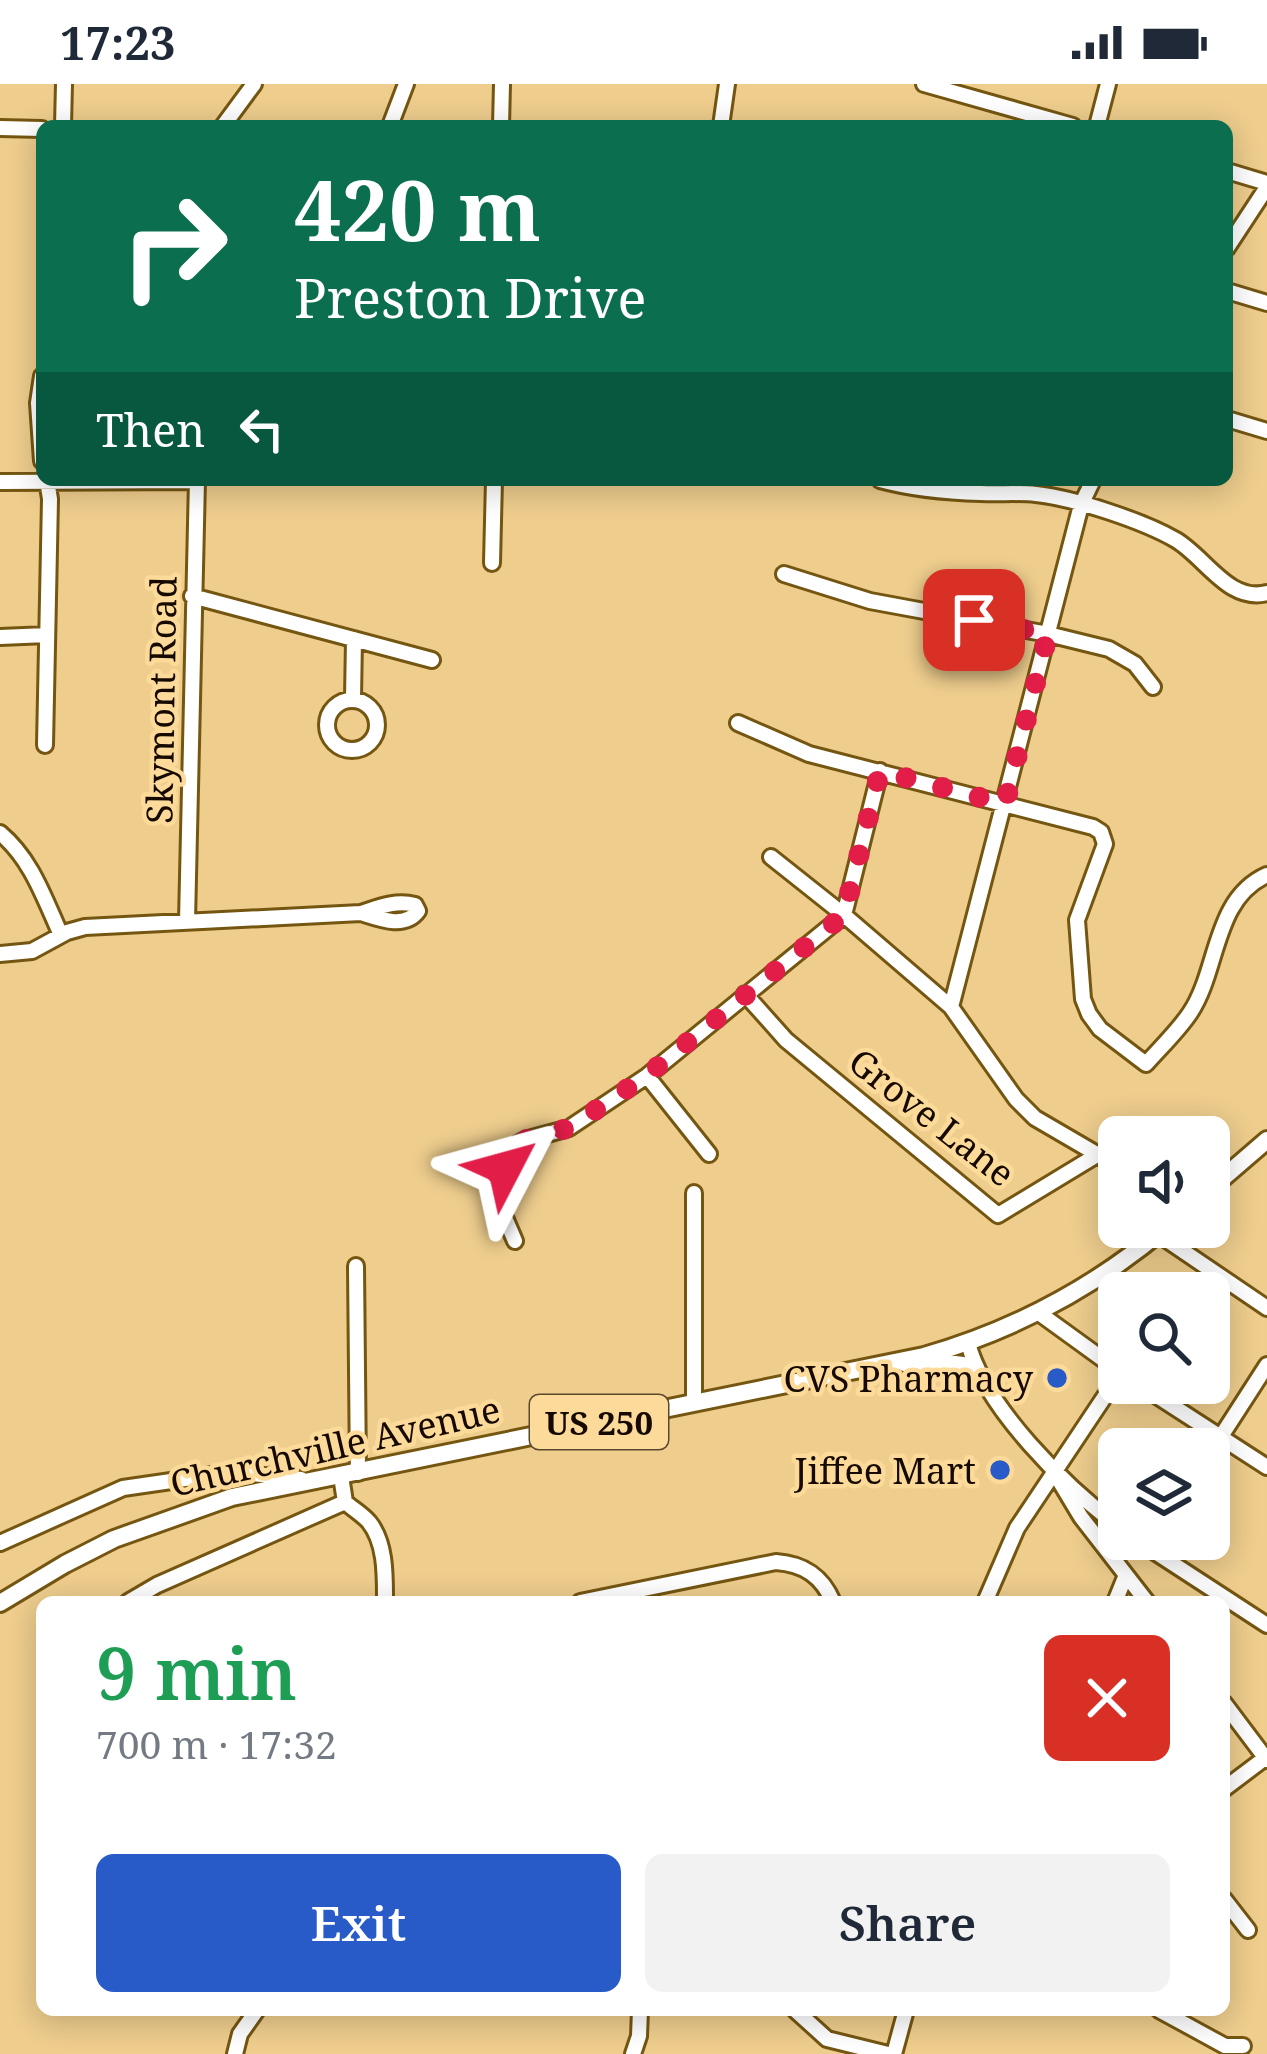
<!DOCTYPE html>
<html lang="en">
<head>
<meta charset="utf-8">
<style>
	body { margin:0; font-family:"Noto Serif",serif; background:#f2f2f3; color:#1f2937; height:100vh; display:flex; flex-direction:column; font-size:45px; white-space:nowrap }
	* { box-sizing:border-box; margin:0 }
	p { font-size:39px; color:#747a83 }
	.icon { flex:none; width:66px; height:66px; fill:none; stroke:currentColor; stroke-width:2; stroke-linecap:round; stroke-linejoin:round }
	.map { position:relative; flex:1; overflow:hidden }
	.drawer { position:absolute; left:36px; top:1512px; width:1194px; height:420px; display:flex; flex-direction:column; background:#fff; border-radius:18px; box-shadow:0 6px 30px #0003 }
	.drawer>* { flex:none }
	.banner { position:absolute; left:36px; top:36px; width:1197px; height:366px; border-radius:18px; box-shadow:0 6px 30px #0003; background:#0b6e4f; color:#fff; overflow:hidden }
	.controls { position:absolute; left:1098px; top:1032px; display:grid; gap:24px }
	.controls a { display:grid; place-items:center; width:132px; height:132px; border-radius:18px; background:#fff; box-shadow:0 6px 30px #0003; font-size:60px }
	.pin { position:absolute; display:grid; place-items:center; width:102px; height:102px; color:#fff; margin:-51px; border-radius:24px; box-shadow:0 6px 18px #0006 }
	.me { position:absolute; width:132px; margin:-66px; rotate:51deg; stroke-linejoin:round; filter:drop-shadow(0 0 9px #0008) }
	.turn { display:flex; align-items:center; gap:42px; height:252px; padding:0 60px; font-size:54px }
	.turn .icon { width:156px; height:156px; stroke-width:2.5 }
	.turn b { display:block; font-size:84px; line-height:102px }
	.then { display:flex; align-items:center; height:114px; padding:0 60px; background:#0003; gap:24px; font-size:45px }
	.round { display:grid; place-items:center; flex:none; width:126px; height:126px; border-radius:18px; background:#f2f2f3 }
	.head { display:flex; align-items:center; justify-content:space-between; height:204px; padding:0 60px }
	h1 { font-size:72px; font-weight:600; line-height:90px; color:#1e9e55 }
	.primary-button { display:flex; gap:24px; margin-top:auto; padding:24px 60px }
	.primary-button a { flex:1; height:138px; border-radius:18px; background:#285ac8; color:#fff; font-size:48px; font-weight:600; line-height:138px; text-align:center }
	.primary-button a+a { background:#f2f2f3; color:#1f2937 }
	.status { display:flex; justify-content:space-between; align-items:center; height:84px; padding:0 60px; background:#fff; direction:ltr }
	.status svg { height:33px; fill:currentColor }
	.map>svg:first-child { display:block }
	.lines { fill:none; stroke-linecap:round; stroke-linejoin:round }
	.minor-casing { stroke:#745611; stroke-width:20 }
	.major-casing { stroke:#745611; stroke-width:22 }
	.minor { stroke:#fff; stroke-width:14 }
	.major { stroke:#fff; stroke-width:16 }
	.route { stroke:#e11d48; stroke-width:21; stroke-dasharray:0 37.8 }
	.poi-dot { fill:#285ac8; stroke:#fcda99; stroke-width:4.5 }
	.labels { text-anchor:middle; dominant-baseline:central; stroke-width:9; stroke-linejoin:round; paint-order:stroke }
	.shield { fill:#fcda99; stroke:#5a482e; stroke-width:3 }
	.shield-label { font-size:33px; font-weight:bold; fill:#150900 }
	.street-label { font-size:36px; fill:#150900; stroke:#fcda99 }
	.poi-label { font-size:36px; fill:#150900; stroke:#fcda99; text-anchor:end }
</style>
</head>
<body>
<div class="status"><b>17:23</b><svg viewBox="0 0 49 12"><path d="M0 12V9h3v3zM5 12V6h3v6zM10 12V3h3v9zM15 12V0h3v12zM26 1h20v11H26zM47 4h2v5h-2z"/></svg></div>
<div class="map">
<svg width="1267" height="1970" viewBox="0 0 1267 1970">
	<rect width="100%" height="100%" fill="#eecd8d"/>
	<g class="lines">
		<!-- minor casing -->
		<g class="minor-casing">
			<path id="minor" d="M924,0L1073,42
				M63,42L64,0
				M223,42L254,0
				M390,42L406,0
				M501,42L502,0
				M721,42L727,0
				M1097,42L1108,0
				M0,44L42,45
				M1227,87L1267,99
				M1227,164L1267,103
				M1227,207L1267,219
				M42,292L38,319L42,377
				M1227,335L1267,347
				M880,396C913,405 946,408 981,409C999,410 1018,408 1036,410C1074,414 1143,437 1176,456C1206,474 1229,519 1267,509
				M0,398L197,397
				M492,479L494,396
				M784,490L870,517L1048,550L1109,565L1135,580L1153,603
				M192,512L432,576
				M0,553L47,551
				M353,615L354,555
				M327 641a25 25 0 1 1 50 0a25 25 0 1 1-50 0Z
				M738,639L809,670L1093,743L1101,748L1105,760L1077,836L1083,915L1089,930L1100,945L1146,980C1160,964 1178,947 1190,929C1219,886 1213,815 1267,791
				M45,661L50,415L47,396
				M0,749C32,776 44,814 61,851
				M771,773L844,831L951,923L1016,1015L1035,1034L1119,1083
				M187,837L197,396
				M0,870L32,867L67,848L85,843L361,829C379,823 396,816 415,821L418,827C405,845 380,835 361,829
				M745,910L786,956L998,1131L1097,1071
				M951,923L1081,421L1093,396
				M647,992L709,1070
				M1158,1150L1267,1224
				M515,1157L503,1129L505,1084L510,1070L518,1060L525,1056L569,1044L647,992L844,831L880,687
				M356,1182L358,1389
				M1039,1229L1119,1287
				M968,1259C985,1324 1066,1403 1119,1443
				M904,1280L955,1279L963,1280L979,1291
				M1137,1299L1267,1383
				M694,1318V1109
				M1209,1371L1267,1281
				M341,1392L345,1418C353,1425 362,1430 369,1438C386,1459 385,1492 385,1518
				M1060,1398L1081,1433L1147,1518
				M1135,1455L1267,1541
				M0,1459L123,1404L233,1388L301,1395
				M128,1518L157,1501L345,1418
				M580,1518L776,1478C804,1480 822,1492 833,1518
				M985,1518L1017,1444L1119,1291
				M1115,1518L1126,1491
				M1224,1619L1267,1676
				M1224,1705L1265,1674
				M1224,1815L1248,1846
				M795,1926L827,1955L888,1970
				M1159,1926L1225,1962H1243
				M235,1970L240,1950L257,1926
				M633,1970L639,1952L640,1926
				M894,1970L906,1926"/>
		</g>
		<!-- major casing -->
		<g class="major-casing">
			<path id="major" d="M1209,1106L1267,1056
				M0,1519L65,1480L114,1455L232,1413L924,1272C1015,1246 1094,1204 1166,1143"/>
		</g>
		<!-- minor -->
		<use href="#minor" class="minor"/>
		<!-- major -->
		<use href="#major" class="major"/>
	</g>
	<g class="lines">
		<!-- route -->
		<path class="route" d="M505,1084L510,1070L518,1060L525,1056L569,1044L646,992L844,831L880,687L1005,720L1048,550L974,536"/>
	</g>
	<!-- markers -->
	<g class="poi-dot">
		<circle cx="1057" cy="1294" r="12"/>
		<circle cx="1000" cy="1386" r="12"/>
	</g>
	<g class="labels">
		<!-- shield labels -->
		<rect class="shield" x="530" y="1311" width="138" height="54" rx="9"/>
		<g class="shield-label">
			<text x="599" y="1338">US 250</text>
		</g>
		<!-- street labels -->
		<g class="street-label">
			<text transform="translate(161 616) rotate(-89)">Skymont Road</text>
			<text transform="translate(932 1033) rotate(38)">Grove Lane</text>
			<text transform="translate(335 1362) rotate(-13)">Churchville Avenue</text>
		</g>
		<!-- poi labels -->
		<g class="poi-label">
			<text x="1033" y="1294">CVS Pharmacy</text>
			<text x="976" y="1386">Jiffee Mart</text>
		</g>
	</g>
</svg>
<div class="controls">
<a><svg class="icon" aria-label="sound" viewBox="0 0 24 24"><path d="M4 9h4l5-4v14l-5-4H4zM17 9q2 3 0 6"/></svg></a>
<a><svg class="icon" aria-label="search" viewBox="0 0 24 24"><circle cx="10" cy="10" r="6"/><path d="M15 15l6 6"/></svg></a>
<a><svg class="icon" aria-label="layers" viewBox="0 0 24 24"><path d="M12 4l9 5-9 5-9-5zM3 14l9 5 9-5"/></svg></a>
</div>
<div class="pin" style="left:974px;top:536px;background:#d93025"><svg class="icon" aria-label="arrive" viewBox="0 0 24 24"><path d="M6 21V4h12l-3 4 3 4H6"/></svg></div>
<svg class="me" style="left:505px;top:1084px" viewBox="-20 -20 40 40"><path d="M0-17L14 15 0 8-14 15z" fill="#e11d48" stroke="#fff" stroke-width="4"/></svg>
<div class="banner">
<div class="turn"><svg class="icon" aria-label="right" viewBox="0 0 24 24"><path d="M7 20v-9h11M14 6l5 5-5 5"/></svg><div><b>420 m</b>Preston Drive</div></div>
<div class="then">Then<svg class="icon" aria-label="left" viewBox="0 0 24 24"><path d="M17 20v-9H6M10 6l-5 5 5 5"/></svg></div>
</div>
<section class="drawer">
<div class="head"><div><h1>9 min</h1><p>700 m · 17:32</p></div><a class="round" style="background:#d93025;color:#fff"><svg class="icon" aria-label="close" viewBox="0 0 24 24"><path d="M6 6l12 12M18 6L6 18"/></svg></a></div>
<div class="primary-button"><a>Exit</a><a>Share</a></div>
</section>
</div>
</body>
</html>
